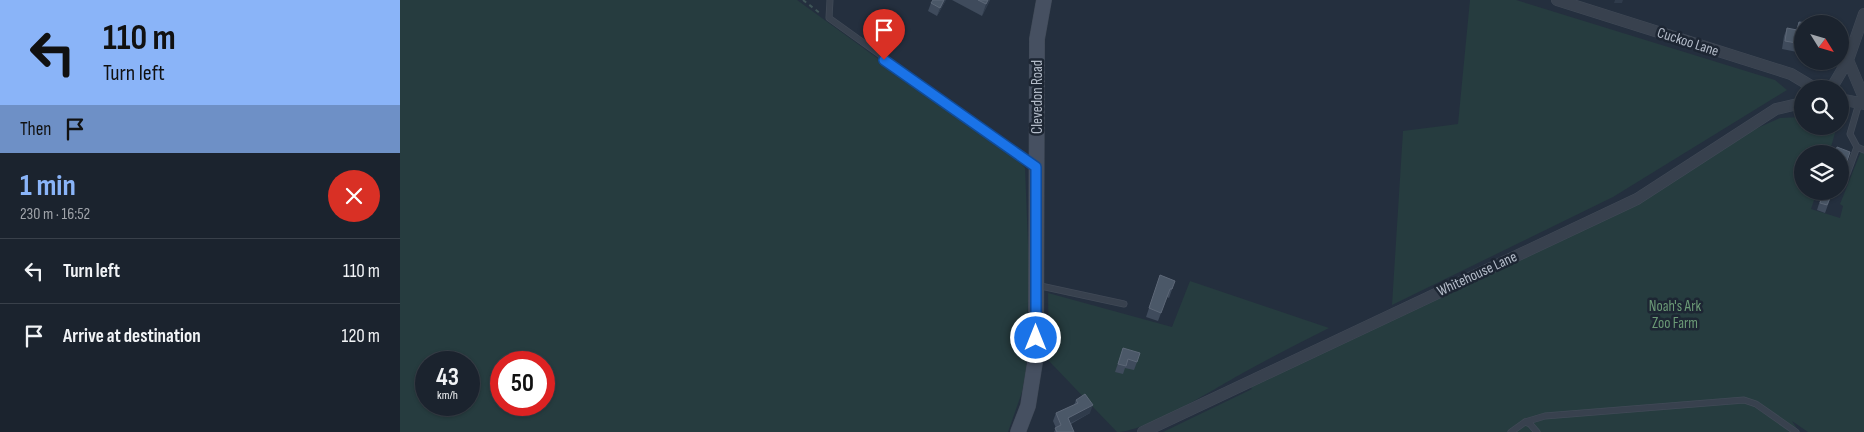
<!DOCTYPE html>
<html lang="en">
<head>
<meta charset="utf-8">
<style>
	body { margin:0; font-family:"Sofia Sans Condensed",sans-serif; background:#282f3a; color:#f1f3f6; height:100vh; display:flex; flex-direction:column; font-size:19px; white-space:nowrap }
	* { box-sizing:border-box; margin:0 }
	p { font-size:16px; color:#a0a4aa }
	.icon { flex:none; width:28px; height:28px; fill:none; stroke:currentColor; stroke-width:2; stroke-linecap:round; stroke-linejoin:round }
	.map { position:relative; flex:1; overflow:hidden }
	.panel { display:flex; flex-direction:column; background:#1b232e; width:400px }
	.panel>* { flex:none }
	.top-card { background:#8ab4f8; color:#111; overflow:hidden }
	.needle { width:32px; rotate:127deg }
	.buttons { position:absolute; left:1394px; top:15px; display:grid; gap:10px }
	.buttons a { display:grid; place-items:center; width:55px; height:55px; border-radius:50%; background:#1b232e; box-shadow:0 1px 4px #0004,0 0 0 1px #39404a; font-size:25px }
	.speed { position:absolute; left:15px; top:351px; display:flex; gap:10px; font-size:25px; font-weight:700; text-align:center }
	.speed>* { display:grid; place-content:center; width:65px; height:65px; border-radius:50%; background:#1b232e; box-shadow:0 1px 4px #0004,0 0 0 1px #39404a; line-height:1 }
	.speed small { font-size:12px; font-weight:400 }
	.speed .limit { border:8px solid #d22; background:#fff; color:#111 }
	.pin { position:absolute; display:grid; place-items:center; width:42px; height:42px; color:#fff; margin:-51px -21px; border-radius:50% 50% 50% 0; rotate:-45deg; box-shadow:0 0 5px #0007 }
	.pin .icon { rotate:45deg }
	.me { position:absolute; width:55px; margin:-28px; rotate:0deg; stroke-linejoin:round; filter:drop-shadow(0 0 4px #0008) }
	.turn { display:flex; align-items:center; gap:18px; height:105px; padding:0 20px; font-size:22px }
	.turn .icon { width:65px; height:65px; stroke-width:2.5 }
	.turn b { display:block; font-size:35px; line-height:42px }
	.then { display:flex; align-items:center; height:48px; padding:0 20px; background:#0003; gap:10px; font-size:19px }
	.round { display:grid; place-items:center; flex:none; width:52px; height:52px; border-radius:26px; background:#282f3a }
	.summary { display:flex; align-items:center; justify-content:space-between; height:85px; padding:0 20px }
	h1 { font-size:30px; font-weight:700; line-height:38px; color:#8ab4f8 }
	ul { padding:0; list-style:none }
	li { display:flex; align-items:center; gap:15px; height:65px; padding:0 20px; border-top:1px solid #39404a }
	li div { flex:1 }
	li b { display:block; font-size:19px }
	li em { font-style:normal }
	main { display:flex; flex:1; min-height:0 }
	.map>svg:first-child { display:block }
	.green { fill:#263c3f; fill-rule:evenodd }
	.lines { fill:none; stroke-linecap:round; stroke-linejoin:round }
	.lane-casing { stroke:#414a57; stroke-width:7 }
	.street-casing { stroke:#414a57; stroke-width:12 }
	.secondary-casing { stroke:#414a57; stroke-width:16 }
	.path { stroke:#3f5557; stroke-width:2; stroke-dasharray:4 4; stroke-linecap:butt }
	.lane { stroke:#38414e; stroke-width:5.5 }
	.street { stroke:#38414e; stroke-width:11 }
	.secondary { stroke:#465061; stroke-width:15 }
	.wall { fill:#3f4b5c }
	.shaded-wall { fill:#2f3b4b }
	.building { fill:#4b5868; stroke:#5c6777 }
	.route-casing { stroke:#114b97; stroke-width:12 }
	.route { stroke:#1a73e8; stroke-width:9 }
	.labels { text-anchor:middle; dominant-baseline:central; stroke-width:5; stroke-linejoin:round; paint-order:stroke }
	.street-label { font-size:15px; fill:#b4bcc9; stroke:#1d2633 }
	.park-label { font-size:15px; fill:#6b9a76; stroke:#1d2633 }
</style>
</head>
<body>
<main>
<section class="panel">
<div class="top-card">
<div class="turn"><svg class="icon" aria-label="left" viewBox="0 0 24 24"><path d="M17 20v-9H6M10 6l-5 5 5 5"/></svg><div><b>110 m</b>Turn left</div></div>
<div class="then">Then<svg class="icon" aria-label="arrive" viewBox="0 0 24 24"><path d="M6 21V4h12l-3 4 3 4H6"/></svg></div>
</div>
<div class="summary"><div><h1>1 min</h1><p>230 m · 16:52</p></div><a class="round" style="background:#d93025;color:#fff"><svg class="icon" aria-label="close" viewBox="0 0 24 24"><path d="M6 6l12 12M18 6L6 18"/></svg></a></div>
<ul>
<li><svg class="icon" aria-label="left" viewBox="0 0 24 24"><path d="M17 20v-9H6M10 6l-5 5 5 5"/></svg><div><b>Turn left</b></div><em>110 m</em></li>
<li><svg class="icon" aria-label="arrive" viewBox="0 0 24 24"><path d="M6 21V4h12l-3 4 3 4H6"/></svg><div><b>Arrive at destination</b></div><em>120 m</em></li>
</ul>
</section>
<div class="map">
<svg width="1464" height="432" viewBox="0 0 1464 432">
	<rect width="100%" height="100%" fill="#242f3e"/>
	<!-- green -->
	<path class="green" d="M0,0H397L618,160L625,168L629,269L626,369L622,392L608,432H0ZM26,362H69V405H26ZM101,362H144V405H101Z
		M1070,0H1116L1375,80L1387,90L1213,197L992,305L1003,131L1058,124Z
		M1402,117V126H1437L1429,154H1402V191H1417L1411,209L1440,218L1443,206L1440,204L1464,144V432H1408L1392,421L1399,432H763L852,389L850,386L1183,230L1353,130L1380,118Z
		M790,281L929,328C899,343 870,358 841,374C814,389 746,432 717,432L649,361L648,293L772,327Z"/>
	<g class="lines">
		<!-- lane casing -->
		<g class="lane-casing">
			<path id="lane" d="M430,0L429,18L635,166
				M1457,147L1464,150
				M1447,174L1457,147L1450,134L1459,103
				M636,285L724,304
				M1125,422L1130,424L1137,432
				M1111,432L1125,422L1145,416L1344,400L1356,404L1396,432"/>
		</g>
		<!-- street casing -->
		<g class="street-casing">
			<path id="street" d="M1157,0L1391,74L1416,89
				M1448,60L1464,98
				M1431,89L1448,60L1464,14
				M1440,99L1464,104
				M743,432L1237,199L1376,109L1402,103"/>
		</g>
		<!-- secondary casing -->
		<g class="secondary-casing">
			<path id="secondary" d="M618,432L628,406L636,356L637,39L644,0"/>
		</g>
		<!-- path -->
		<path class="path" d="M403,0L421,14"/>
		<!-- lane -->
		<use href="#lane" class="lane"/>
		<!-- street -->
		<use href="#street" class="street"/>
		<!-- secondary -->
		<use href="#secondary" class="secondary"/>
	</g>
	<!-- wall -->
	<path class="wall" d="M546,0L537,16L528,11L531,3Z
		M552,0H590L582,16Z
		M1399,22L1402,24V53L1382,49L1384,36L1387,28L1396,30Z
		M1450,152L1441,178L1440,177V154Z
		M1423,191H1433L1425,213L1417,210Z
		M760,275L775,281L769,298L767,297L758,321L746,317Z
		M723,348L737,362L734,370L725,368L723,374L715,372Z
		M676,400L690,413L671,424L674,432H654L656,428L653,421L656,413L674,405Z"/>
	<!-- shaded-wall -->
	<path class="shaded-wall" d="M544,0H546L537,16L540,8Z
		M588,0H590L582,16L586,4Z
		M1215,0H1223L1222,3H1214Z
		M693,405L690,413L665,426L668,418Z"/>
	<!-- building -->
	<path class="building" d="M533,0H544L540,8L531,3Z
		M578,0H588L586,4Z
		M1399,22L1408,23L1402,24V44L1385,41L1387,28L1397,30Z
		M1437,147L1450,152L1444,170L1441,169L1440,171V154H1435Z
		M1424,191H1433L1427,205L1420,203Z
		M760,275L775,281L772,289H770L761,313L749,308Z
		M723,348L740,353L737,362L728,359L726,366L718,364Z
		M685,394L693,405L668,418L674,432H657L655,428L661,425L656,413L678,403L676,400Z"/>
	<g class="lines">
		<!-- route casing -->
		<g class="route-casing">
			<path id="route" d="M484,60L636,167V338"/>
		</g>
		<!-- route -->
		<use href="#route" class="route"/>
	</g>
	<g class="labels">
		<!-- street labels -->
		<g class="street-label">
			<text transform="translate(1288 42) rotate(18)">Cuckoo Lane</text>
			<text transform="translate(637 97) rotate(-90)">Clevedon Road</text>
			<text transform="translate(1077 274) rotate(-25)">Whitehouse Lane</text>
		</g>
		<!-- park labels -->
		<g class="park-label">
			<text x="1275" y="306">Noah's Ark<tspan x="1275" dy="17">Zoo Farm</tspan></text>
		</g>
	</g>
</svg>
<div class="buttons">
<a><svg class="needle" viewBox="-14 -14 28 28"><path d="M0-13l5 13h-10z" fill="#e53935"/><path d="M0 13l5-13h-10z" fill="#a0a4aa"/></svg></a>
<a><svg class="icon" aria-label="search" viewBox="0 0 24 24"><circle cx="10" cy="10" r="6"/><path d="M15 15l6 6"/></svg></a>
<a><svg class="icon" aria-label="layers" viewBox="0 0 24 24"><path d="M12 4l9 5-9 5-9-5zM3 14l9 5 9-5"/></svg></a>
</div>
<div class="speed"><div>43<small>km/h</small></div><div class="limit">50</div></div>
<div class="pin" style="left:484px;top:60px;background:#d93025"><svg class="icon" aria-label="arrive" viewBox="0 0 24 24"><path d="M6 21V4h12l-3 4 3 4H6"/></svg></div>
<svg class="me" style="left:636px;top:338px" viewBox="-20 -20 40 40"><circle r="17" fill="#1a73e8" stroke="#fff" stroke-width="3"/><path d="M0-11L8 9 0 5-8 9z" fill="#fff"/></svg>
</div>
</main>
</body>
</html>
